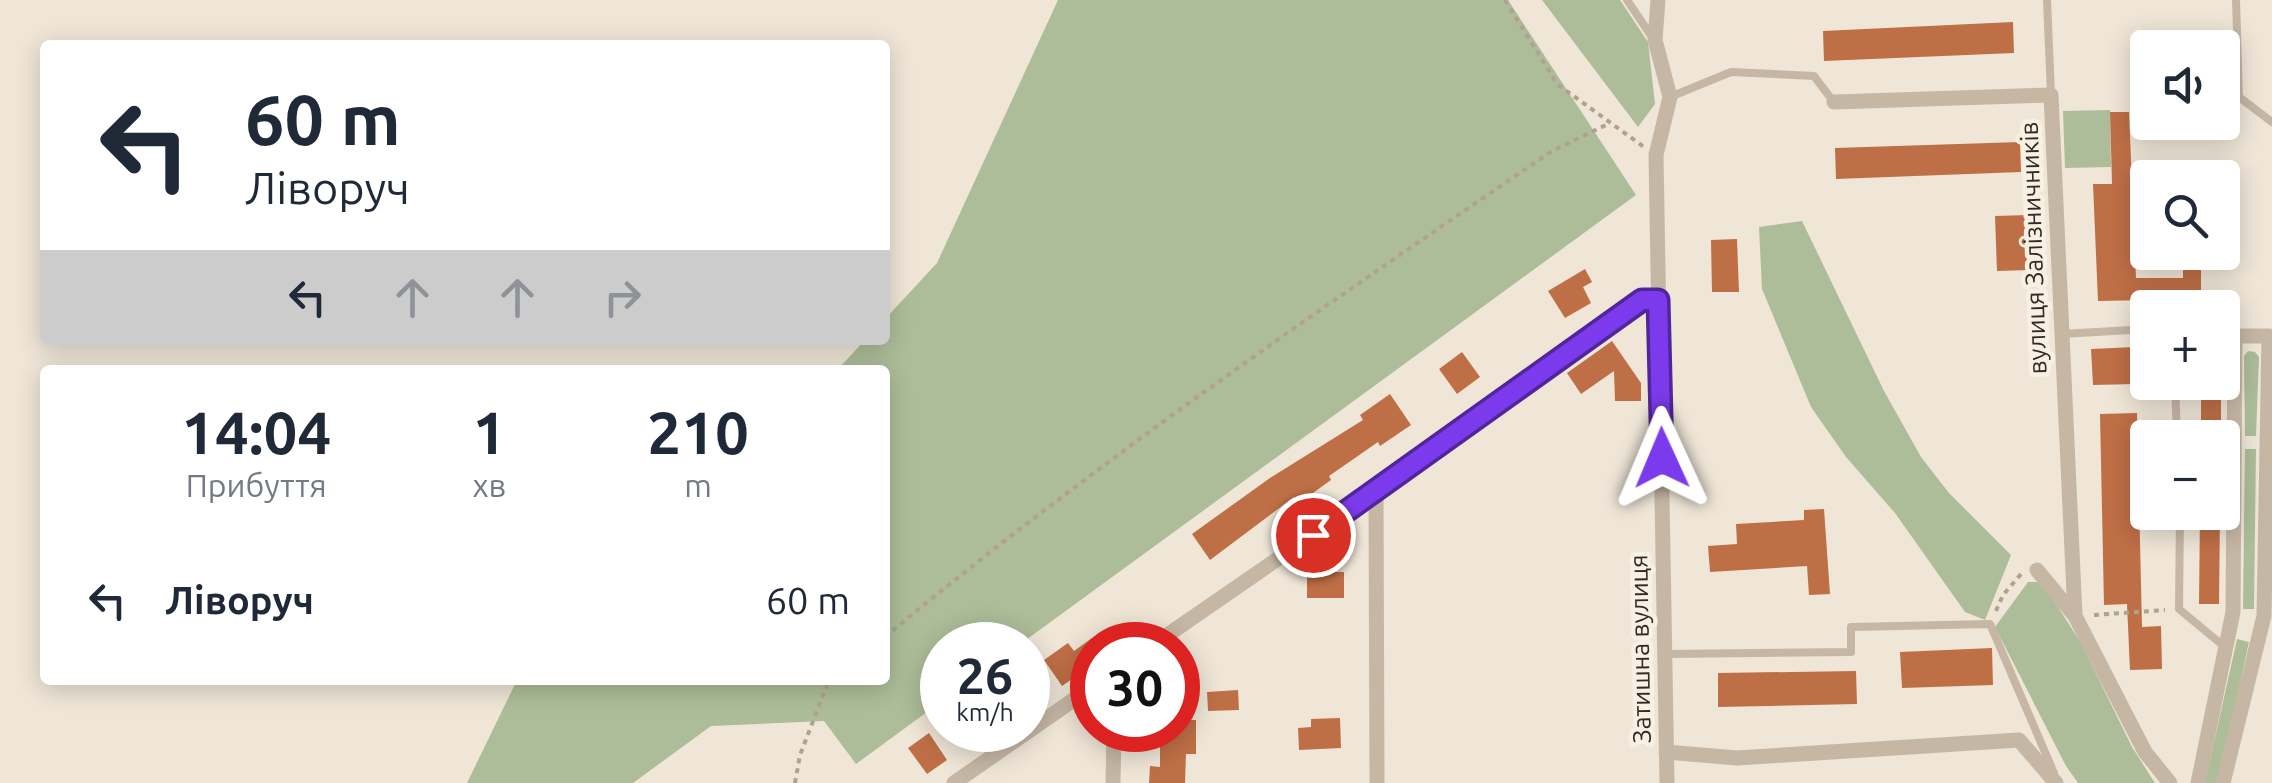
<!DOCTYPE html>
<html lang="uk">
<head>
<meta charset="utf-8">
<style>
	body { margin:0; font-family:Ubuntu,sans-serif; background:#f2f2f3; color:#1f2937; height:100vh; display:flex; flex-direction:column; font-size:38px; white-space:nowrap }
	* { box-sizing:border-box; margin:0 }
	p { font-size:32px; color:#747a83 }
	.icon { flex:none; width:55px; height:55px; fill:none; stroke:currentColor; stroke-width:2; stroke-linecap:round; stroke-linejoin:round }
	.map { position:relative; flex:1; overflow:hidden }
	.details { position:absolute; left:40px; top:365px; width:850px; height:320px; display:flex; flex-direction:column; background:#fff; border-radius:10px; box-shadow:0 5px 25px #0003 }
	.details>* { flex:none }
	.hud { position:absolute; left:40px; top:40px; width:850px; height:305px; border-radius:10px; box-shadow:0 5px 25px #0003; background:#fff; color:#1f2937; overflow:hidden }
	.fabs { position:absolute; left:2130px; top:30px; display:grid; gap:20px }
	.fabs a { display:grid; place-items:center; width:110px; height:110px; border-radius:10px; background:#fff; box-shadow:0 5px 25px #0003; font-size:50px }
	.speed { position:absolute; left:920px; top:622px; display:flex; gap:20px; font-size:50px; font-weight:700; text-align:center }
	.speed>* { display:grid; place-content:center; width:130px; height:130px; border-radius:50%; background:#fff; box-shadow:0 5px 25px #0003; line-height:1 }
	.speed small { font-size:25px; font-weight:400 }
	.speed .limit { border:15px solid #d22; background:#fff; color:#111 }
	.pin { position:absolute; display:grid; place-items:center; width:85px; height:85px; color:#fff; margin:-42px; border:5px solid #fff; border-radius:50%; box-shadow:0 2px 10px #0007 }
	.me { position:absolute; width:110px; margin:-55px; rotate:359deg; stroke-linejoin:round; filter:drop-shadow(0 0 8px #0008) }
	.turn { display:flex; align-items:center; gap:35px; height:210px; padding:0 40px; font-size:45px }
	.turn .icon { width:130px; height:130px; stroke-width:2.5 }
	.turn b { display:block; font-size:70px; line-height:85px }
	.lanes { display:flex; align-items:center; height:95px; padding:0 40px; background:#0003; justify-content:center; gap:50px; direction:ltr }
	.lanes .off { opacity:.35 }
	.eta { display:flex; justify-content:space-evenly; align-items:center; height:170px; text-align:center }
	.eta b { font-size:60px; font-weight:700; line-height:70px }
	ul { padding:0; list-style:none }
	li { display:flex; align-items:center; gap:30px; height:130px; padding:0 40px }
	li div { flex:1 }
	li b { display:block; font-size:38px }
	li em { font-style:normal }
	.map>svg:first-child { display:block }
	.green { fill:#adbd99 }
	.building { fill:#bf6f46 }
	.lines { fill:none; stroke-linecap:round; stroke-linejoin:round }
	.path { stroke:#b2a18f; stroke-width:4; stroke-dasharray:5 5; stroke-linecap:butt }
	.service { stroke:#c6b7a5; stroke-width:8 }
	.minor { stroke:#c6b7a5; stroke-width:15 }
	.route-casing { stroke:#51269a; stroke-width:25 }
	.route { stroke:#7c3aed; stroke-width:18 }
	.labels { text-anchor:middle; dominant-baseline:central; stroke-width:9; stroke-linejoin:round; paint-order:stroke }
	.street-label { font-size:25px; fill:#322b25; stroke:#f7f0e3 }
</style>
</head>
<body>
<div class="map">
<svg width="2272" height="783" viewBox="0 0 2272 783">
	<rect width="100%" height="100%" fill="#efe6d7"/>
	<!-- green -->
	<path class="green" d="M1058,0H1508L1636,195L1019,645H942V701L856,764L824,721L711,726L633,783H467L517,680H885V370H837L865,340H885V319L937,263Z
		M1542,0H1620L1648,42L1655,104L1638,127Z
		M2110,110L2111,167L2065,168L2063,111Z
		M1802,221L1884,391L1921,457L1949,493L2011,555L1985,620L1965,612L1895,513L1846,457L1811,407L1762,289L1759,227Z
		M2248,351L2255,352L2259,357L2256,436H2245L2244,356Z
		M2245,449H2256L2254,609H2243Z
		M2028,582H2042L2081,643L2132,747L2155,783H2078L2066,766L1995,627Z
		M2237,639L2249,642L2218,783H2205Z"/>
	<!-- building -->
	<path class="building" d="M2013,22L2014,53L1824,61L1823,31Z
		M2110,112H2129L2136,278H2183V252H2201V299L2098,301L2093,184H2112Z
		M2020,142L2021,172L1836,179L1835,148Z
		M2028,215L2029,270L1997,271L1995,216Z
		M1737,239L1739,292H1712L1711,240Z
		M1585,269L1592,282L1583,287L1591,303L1565,318L1548,291Z
		M1612,341L1641,383V401H1615L1614,371L1581,394L1567,373Z
		M2135,347L2136,384L2093,385L2091,349Z
		M1462,352L1480,377L1457,394L1439,369Z
		M2201,382H2221V438H2201Z
		M1390,394L1411,425L1380,446L1378,442L1329,476L1331,480L1299,503L1294,497L1210,560L1192,534L1270,478L1363,420L1360,415Z
		M2137,413L2142,627L2161,626L2162,669L2130,670L2127,604L2104,605L2100,414Z
		M1824,509L1830,594L1809,595L1807,566L1710,572L1708,546L1737,544L1736,524L1804,520V510Z
		M2200,512H2220L2219,604H2199Z
		M1307,559H1330L1329,572H1344V598H1307Z
		M1092,638V665L1062,686L1044,660L1068,643L1074,651Z
		M1992,648L1993,685L1902,688L1900,652Z
		M1856,671L1857,704L1718,707V673Z
		M1238,690L1239,710L1208,711L1207,692Z
		M1340,718L1341,748L1299,750L1298,728L1311,727V719Z
		M1178,720H1196V754H1186L1185,783H1149L1150,766L1160,767V730H1178Z
		M929,733L947,760L927,774L908,748Z"/>
	<g class="lines">
		<!-- path -->
		<path class="path" d="M1505,0L1557,84L1644,147
			M1996,611L2003,595L2021,574
			M2094,615L2165,610
			M885,637C1098,460 1323,307 1552,151L1610,123
			M795,783L800,755L827,685L834,680"/>
		<!-- service -->
		<path class="service" d="M1627,0L1652,37
			M2047,0L2051,95
			M2236,0L2239,97L2272,122
			M1670,97L1731,72L1814,76L1833,101
			M2062,334L2148,329
			M2175,382L2177,438
			M2180,512L2179,609L2226,648
			M1666,654L1851,652V627L1990,624L2054,773"/>
		<!-- minor -->
		<path class="minor" d="M1658,0L1655,40L1670,97L1656,155L1667,783
			M1834,102L2051,95L2075,616
			M1376,491L1377,783
			M2037,570L2075,616L2145,752L2170,783
			M1153,645L1376,491L1641,300L1658,301
			M1666,752L1737,758L2019,740L2056,783
			M954,783L1092,687
			M1113,783L1114,730
			M2198,783L2233,612L2235,336H2269L2264,616L2223,783"/>
	</g>
	<g class="lines">
		<!-- route casing -->
		<g class="route-casing">
			<path id="route" d="M1313,535L1642,300H1658L1662,458"/>
		</g>
		<!-- route -->
		<use href="#route" class="route"/>
	</g>
	<g class="labels">
		<!-- street labels -->
		<g class="street-label">
			<text transform="translate(2033 248) rotate(-92)">вулиця Залізничників</text>
			<text transform="translate(1640 649) rotate(-91)">Затишна вулиця</text>
		</g>
	</g>
</svg>
<div class="fabs">
<a><svg class="icon" aria-label="sound" viewBox="0 0 24 24"><path d="M4 9h4l5-4v14l-5-4H4zM17 9q2 3 0 6"/></svg></a>
<a><svg class="icon" aria-label="search" viewBox="0 0 24 24"><circle cx="10" cy="10" r="6"/><path d="M15 15l6 6"/></svg></a>
<a>+</a>
<a>−</a>
</div>
<div class="speed"><div>26<small>km/h</small></div><div class="limit">30</div></div>
<div class="pin" style="left:1313px;top:535px;background:#d93025"><svg class="icon" aria-label="arrive" viewBox="0 0 24 24"><path d="M6 21V4h12l-3 4 3 4H6"/></svg></div>
<svg class="me" style="left:1662px;top:458px" viewBox="-20 -20 40 40"><path d="M0-17L14 15 0 8-14 15z" fill="#7c3aed" stroke="#fff" stroke-width="4"/></svg>
<div class="hud">
<div class="turn"><svg class="icon" aria-label="left" viewBox="0 0 24 24"><path d="M17 20v-9H6M10 6l-5 5 5 5"/></svg><div><b>60 m</b>Ліворуч</div></div>
<div class="lanes"><svg class="icon" aria-label="left" viewBox="0 0 24 24"><path d="M17 20v-9H6M10 6l-5 5 5 5"/></svg><svg class="icon off" aria-label="ahead" viewBox="0 0 24 24"><path d="M12 20V5M6 11l6-6 6 6"/></svg><svg class="icon off" aria-label="ahead" viewBox="0 0 24 24"><path d="M12 20V5M6 11l6-6 6 6"/></svg><svg class="icon off" aria-label="right" viewBox="0 0 24 24"><path d="M7 20v-9h11M14 6l5 5-5 5"/></svg></div>
</div>
<section class="details">
<div class="eta">
<div><b>14:04</b><p>Прибуття</p></div>
<div><b>1</b><p>хв</p></div>
<div><b>210</b><p>m</p></div>
</div>
<ul>
<li><svg class="icon" aria-label="left" viewBox="0 0 24 24"><path d="M17 20v-9H6M10 6l-5 5 5 5"/></svg><div><b>Ліворуч</b></div><em>60 m</em></li>
</ul>
</section>
</div>
</body>
</html>
